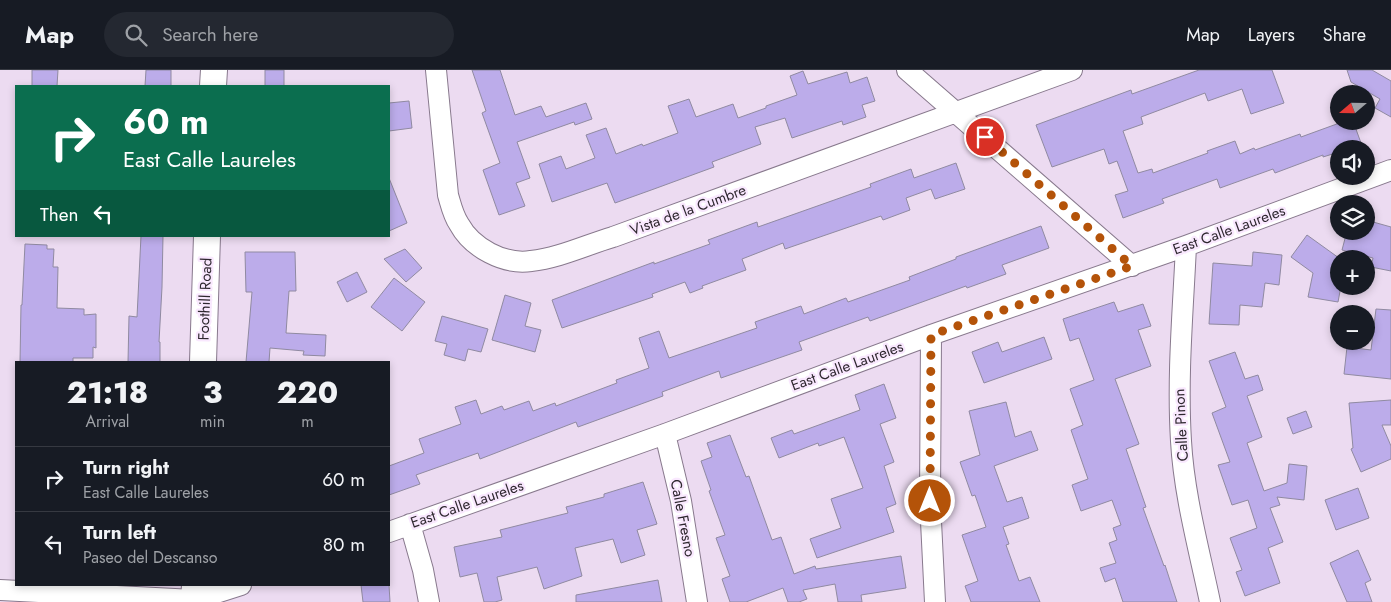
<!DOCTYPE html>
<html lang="en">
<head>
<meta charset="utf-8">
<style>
	body { margin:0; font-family:Jost,sans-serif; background:#242831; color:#f1f3f6; height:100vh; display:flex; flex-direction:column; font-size:19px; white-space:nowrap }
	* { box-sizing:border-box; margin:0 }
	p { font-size:16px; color:#9ea1a6 }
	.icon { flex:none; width:28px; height:28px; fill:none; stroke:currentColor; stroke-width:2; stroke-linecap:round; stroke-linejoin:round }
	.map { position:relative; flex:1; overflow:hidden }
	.panel { position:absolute; left:15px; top:291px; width:375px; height:225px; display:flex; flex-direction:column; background:#171b24; border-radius:0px; box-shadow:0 2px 8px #0003 }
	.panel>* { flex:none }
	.hud { position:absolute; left:15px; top:15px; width:375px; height:152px; border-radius:0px; box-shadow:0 2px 8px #0003; background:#0b6e4f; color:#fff; overflow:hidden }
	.needle { width:32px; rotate:250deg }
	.buttons { position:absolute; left:1330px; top:15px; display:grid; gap:10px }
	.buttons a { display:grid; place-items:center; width:45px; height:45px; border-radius:50%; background:#171b24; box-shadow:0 2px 8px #0003; font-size:25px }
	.pin { position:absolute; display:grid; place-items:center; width:42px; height:42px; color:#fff; margin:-21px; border:2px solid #fff; border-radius:50%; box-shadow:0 1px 5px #0007 }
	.me { position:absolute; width:55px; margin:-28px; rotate:0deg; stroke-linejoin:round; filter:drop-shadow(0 0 4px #0008) }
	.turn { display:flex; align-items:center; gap:18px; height:105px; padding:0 25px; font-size:22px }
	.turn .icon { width:65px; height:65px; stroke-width:2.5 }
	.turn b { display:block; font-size:35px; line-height:42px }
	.then { display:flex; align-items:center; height:48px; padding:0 25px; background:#0003; gap:10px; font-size:19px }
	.eta { display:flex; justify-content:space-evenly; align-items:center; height:85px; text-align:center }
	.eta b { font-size:30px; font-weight:800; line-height:35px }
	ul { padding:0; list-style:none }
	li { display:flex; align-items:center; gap:15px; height:65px; padding:0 25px; border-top:1px solid #363941 }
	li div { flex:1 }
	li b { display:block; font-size:19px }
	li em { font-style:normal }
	header { display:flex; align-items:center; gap:30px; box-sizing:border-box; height:70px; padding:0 25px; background:#171b24; border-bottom:1px solid #363941 }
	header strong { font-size:24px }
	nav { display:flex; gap:28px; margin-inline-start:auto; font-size:18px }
	.search { width:350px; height:45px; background:#242831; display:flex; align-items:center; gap:12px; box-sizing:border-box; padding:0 18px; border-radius:28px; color:#9ea1a6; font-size:19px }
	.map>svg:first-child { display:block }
	.building { fill:#bcacea; stroke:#908aa1 }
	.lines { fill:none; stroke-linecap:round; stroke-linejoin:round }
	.minor-casing { stroke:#88798d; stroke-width:22 }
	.major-casing { stroke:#88798d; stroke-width:28 }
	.minor { stroke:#fff; stroke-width:20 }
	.major { stroke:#fff; stroke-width:26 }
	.route { stroke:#b45309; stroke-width:9; stroke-dasharray:0 16.2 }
	.labels { text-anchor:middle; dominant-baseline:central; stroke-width:4.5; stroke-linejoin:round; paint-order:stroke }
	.street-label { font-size:15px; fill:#2e272f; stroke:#f9e8fe }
</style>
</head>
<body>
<header>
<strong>Map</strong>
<div class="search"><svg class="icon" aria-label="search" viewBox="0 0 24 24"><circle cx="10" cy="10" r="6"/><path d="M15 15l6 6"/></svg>Search here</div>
<nav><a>Map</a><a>Layers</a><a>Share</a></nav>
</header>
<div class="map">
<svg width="1391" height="532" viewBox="0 0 1391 532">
	<rect width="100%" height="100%" fill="#ecdbf1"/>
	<!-- building -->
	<path class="building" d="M32,0H58L57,16H32Z
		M146,0H171V16H145Z
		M265,0H284V16H265Z
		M472,0H500L515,45L541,36L546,47L586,33L592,49L575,55L574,52L517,72L530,108L516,113L525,136L499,145L483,100L500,93L482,43L486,41Z
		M1199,0H1272L1284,33L1251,44L1242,19L1208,31L1205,23L1141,47L1143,54L1123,61L1138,103L1152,99L1153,103L1208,83L1207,81L1235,71L1240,84L1254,78L1255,80L1300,64L1301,67L1345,51H1353L1361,73L1346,79H1339V82L1323,87V85L1275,103L1273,99L1220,118L1217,109L1162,129L1164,133L1123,148L1115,125L1128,121L1117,91L1109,94L1104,79L1052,97L1036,55L1131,20L1132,24Z
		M1347,0H1372L1391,11V47L1375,38L1380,29L1351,12Z
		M803,1L808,14L847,2L850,13L867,7L875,31L862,35L866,47L843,55L842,51L792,68L785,48L755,57L761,74L712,92L714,97L654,119L615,133L607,113L552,132L539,94L561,86L566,99L595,88L586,65L606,58L616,84L642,74L643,76L678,63L668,36L689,29L696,47L733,34L738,48L766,38V36L797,25L790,6Z
		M409,31L412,58L389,61V33Z
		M956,93L965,119L935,129L931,119L906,128L910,140L883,150L881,146L785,179L783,173L742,189L746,200L702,216L703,218L690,223L685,212L652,224L653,227L562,258L552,230L654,192V194L710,174L708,170L757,152L758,157L871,117L870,114L911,99L914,108Z
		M389,108L407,153L389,161Z
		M1366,150L1391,157V201L1371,197L1373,188L1342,180L1347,161H1366Z
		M1041,156L1049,178L1002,195L1006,204L967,218L966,216L870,251L868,247L799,272L802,280L721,308L719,301L662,322L663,326L578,357L576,352L480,389L478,383L416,405L420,414L389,425V396L424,383L419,369L461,354L455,337L476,330L481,344L502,336L504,340L529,331L533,341L555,333L556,336L617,313L616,310L649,298L639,268L659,261L669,288L757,258L755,252L801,236L804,244L846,228L848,232L910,210L909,207L956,189V187Z
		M1307,165L1339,188V216H1341L1338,232L1308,227L1313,203L1291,187Z
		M141,166H163L162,217L159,272H160V292H128L129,246L137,247Z
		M25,174L47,175V179H54L53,197H58L57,238L84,239V245L96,244V278L93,277V288H73V292H20L21,235H22Z
		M405,179L422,198L406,212L384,189Z
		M245,182H295L296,221H289L286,263L326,265L325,286L303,285L304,281L270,278L269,292H246L252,222H246Z
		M1253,182L1282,185L1279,215L1265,213L1262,237L1240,235L1239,255L1209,254L1213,193L1252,196Z
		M357,202L367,222L347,232L337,212Z
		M394,208L425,232L402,261L371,237Z
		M505,225L531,233L525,256L541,260L535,282L492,270Z
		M1114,232L1118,242L1143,234L1151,256L1138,260L1151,296L1115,309L1139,374L1126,379L1146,437L1143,438L1164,496L1165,495L1177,532H1123L1115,508L1105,512L1100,498L1116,493L1109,473L1117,470L1113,458L1121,455L1112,430L1081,441L1072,415L1088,409L1071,360L1083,355L1070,319L1094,310L1079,268L1070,271L1063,249Z
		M1376,239L1391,240V309L1344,304L1347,277L1371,280Z
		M442,246L488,259L481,282L468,279L465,291L444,285L447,274L435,271Z
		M1044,267L1052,289L984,313L972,282L998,272L1002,282Z
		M1235,282L1245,309L1258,305L1263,320L1247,326L1262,367L1247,373L1264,421L1287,413L1289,394L1307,396L1304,430L1277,427L1280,435L1270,438L1283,472L1268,478L1280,513L1245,526L1236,502L1242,500L1230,468L1257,458L1248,430L1232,435L1218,395L1230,392L1212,343L1226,337L1209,291Z
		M884,314L896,348L880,354L894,392L884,396L896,434L886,438L894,462L817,488L810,469L841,458L831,429L863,418L844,367L819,376L818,373L779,388L771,368L792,360L794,364L860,340L855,325Z
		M1391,330V355H1382L1391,376V389L1361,402L1351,379L1353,378L1349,333Z
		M1006,332L1015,367L1031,361L1038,380L994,396L1007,432L1022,427L1029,448L1003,457L1009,474L1006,475L1019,511L1030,507L1040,532H971L965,516L978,511L962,465L986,457L975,425L972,426L960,392L980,385L969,341Z
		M1306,341L1312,357L1293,364L1287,348Z
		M730,365L746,407L749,406L772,470L781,467L794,504L815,496L816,499L901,486L906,518L861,525L862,532H838L835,514L803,520L807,529L799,532H788L783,518L746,532H730L722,509L730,506L716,468L725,465L709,421L711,420L701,391L712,387L707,373Z
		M643,412L657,454L637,460L645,485L621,493L613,469L575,478L582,506L544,519L537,497L497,507L502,530L495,532H484L477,503L460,507L454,477L502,467L500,460L568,443L566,437L604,427V424Z
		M1358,418L1369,448L1336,460L1325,430Z
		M1358,480L1371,510L1365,513L1372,532H1347L1330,493Z
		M658,510L662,532H576V525Z
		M361,515H389L390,532H363Z"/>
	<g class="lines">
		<!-- minor casing -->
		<g class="minor-casing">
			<path id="minor" d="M436,0L448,125C451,135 453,145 459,154C472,178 504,195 531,191C559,188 586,175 613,167L1072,0
				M907,0L1132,196
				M1186,176C1183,241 1177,306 1181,371C1184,425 1199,479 1210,532
				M931,265L930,431L935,532
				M665,364L681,431L697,532
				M410,454L423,500L429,532
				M389,462L665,364L931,265L1186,176L1391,100
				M0,520L194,530L241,515"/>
		</g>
		<!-- major casing -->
		<g class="major-casing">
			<path id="major" d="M213,16L214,0
				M203,292L207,166
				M194,532L195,515"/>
		</g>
		<!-- minor -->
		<use href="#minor" class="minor"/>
		<!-- major -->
		<use href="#major" class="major"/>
	</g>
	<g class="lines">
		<!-- route -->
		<path class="route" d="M930,431L931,265L1132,196L985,67"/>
	</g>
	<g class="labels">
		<!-- street labels -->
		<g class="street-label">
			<text transform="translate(688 140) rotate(-20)">Vista de la Cumbre</text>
			<text transform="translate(1229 160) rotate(-20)">East Calle Laureles</text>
			<text transform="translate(205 229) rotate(-88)">Foothill Road</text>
			<text transform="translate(847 296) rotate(-20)">East Calle Laureles</text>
			<text transform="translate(1181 355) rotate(-93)">Calle Pinon</text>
			<text transform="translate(467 434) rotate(-19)">East Calle Laureles</text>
			<text transform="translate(683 448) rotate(79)">Calle Fresno</text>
		</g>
	</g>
</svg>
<div class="buttons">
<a><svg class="needle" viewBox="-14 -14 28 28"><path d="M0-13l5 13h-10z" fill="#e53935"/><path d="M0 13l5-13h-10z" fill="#9ea1a6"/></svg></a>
<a><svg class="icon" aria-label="sound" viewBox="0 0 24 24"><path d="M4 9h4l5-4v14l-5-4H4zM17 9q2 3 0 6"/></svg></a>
<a><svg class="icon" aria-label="layers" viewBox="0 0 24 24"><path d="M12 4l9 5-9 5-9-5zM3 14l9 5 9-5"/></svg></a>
<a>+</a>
<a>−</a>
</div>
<div class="pin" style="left:985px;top:67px;background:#d93025"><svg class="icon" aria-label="arrive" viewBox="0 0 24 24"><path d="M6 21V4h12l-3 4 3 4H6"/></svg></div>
<svg class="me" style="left:930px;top:431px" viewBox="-20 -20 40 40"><circle r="17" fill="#b45309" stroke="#fff" stroke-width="3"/><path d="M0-11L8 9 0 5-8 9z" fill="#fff"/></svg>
<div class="hud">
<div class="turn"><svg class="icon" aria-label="right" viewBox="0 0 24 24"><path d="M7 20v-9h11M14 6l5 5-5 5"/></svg><div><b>60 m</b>East Calle Laureles</div></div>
<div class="then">Then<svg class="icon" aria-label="left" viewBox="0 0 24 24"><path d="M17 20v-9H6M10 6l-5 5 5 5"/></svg></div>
</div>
<section class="panel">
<div class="eta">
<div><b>21:18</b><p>Arrival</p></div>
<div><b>3</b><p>min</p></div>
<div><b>220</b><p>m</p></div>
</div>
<ul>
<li><svg class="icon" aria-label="right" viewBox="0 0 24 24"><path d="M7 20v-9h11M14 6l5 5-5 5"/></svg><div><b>Turn right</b><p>East Calle Laureles</p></div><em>60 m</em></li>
<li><svg class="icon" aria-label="left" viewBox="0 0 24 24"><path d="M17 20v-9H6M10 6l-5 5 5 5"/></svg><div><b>Turn left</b><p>Paseo del Descanso</p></div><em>80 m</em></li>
</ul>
</section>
</div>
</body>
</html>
